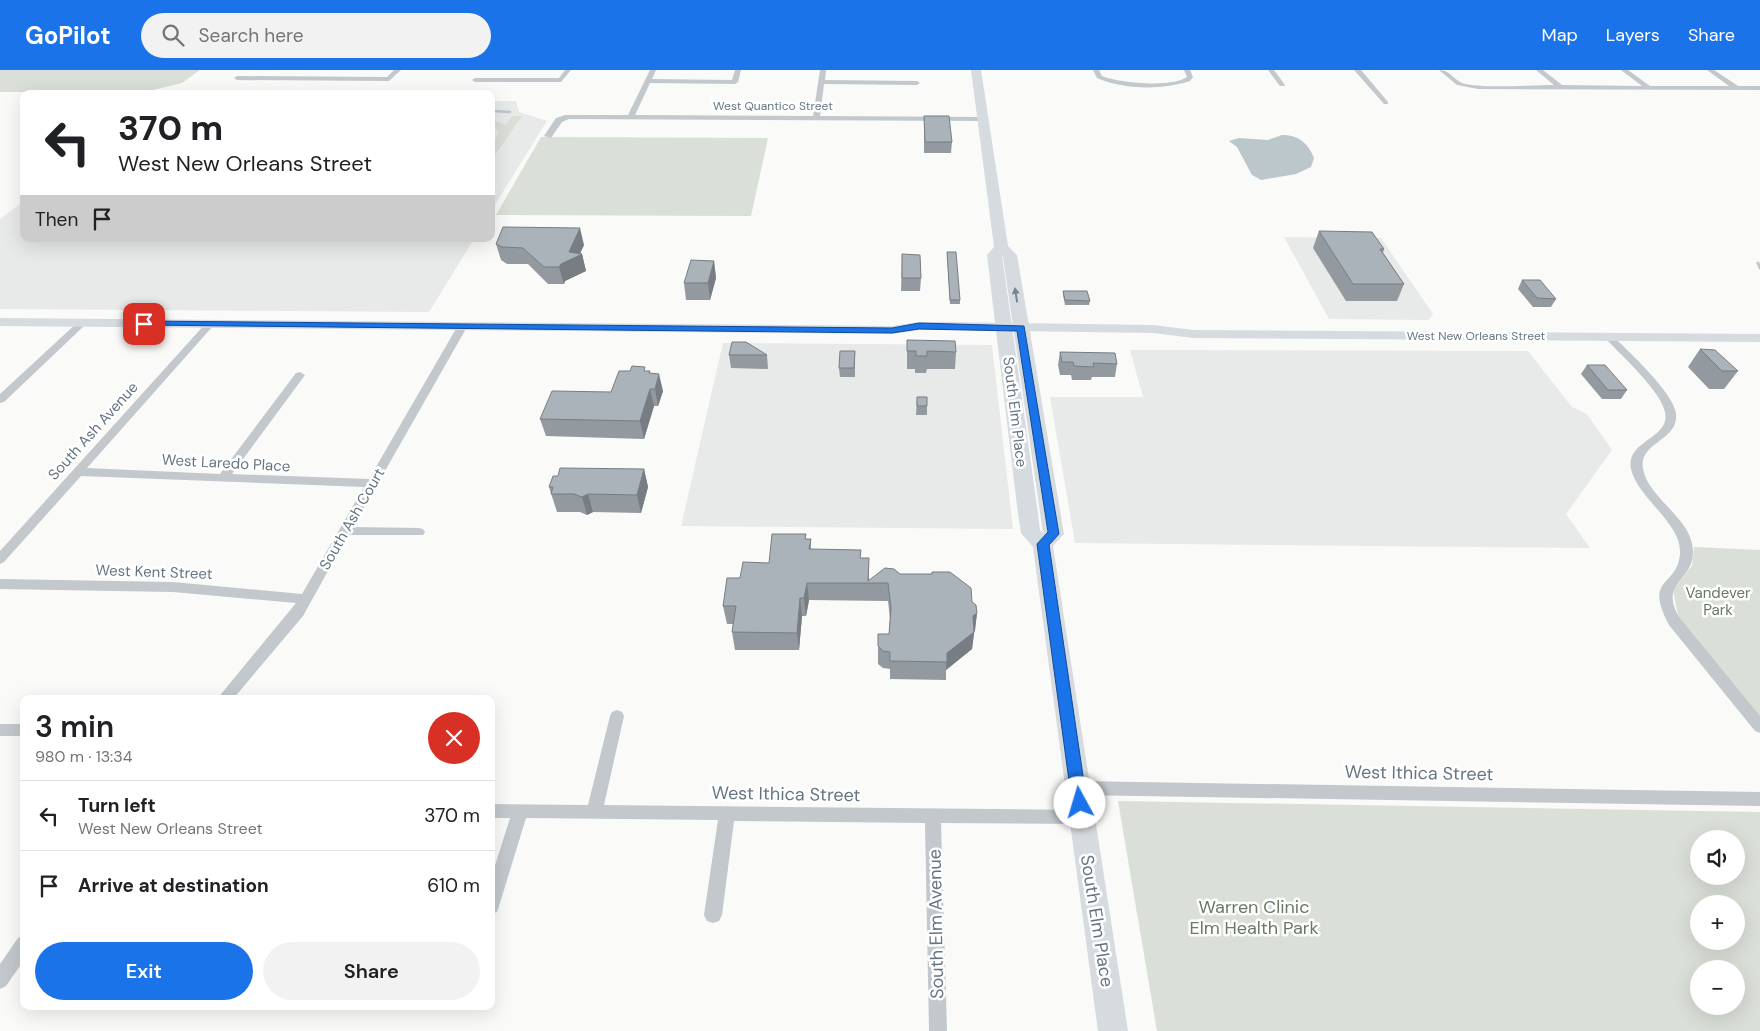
<!DOCTYPE html>
<html lang="en">
<head>
<meta charset="utf-8">
<style>
	body { margin:0; font-family:"DM Sans",sans-serif; background:#f2f2f2; color:#202124; height:100vh; display:flex; flex-direction:column; font-size:19px; white-space:nowrap }
	* { box-sizing:border-box; margin:0 }
	p { font-size:16px; color:#757577 }
	.icon { flex:none; width:28px; height:28px; fill:none; stroke:currentColor; stroke-width:2; stroke-linecap:round; stroke-linejoin:round }
	.map { position:relative; flex:1; overflow:hidden }
	.side { position:absolute; left:20px; top:625px; width:475px; height:315px; display:flex; flex-direction:column; background:#fff; border-radius:10px; box-shadow:0 5px 20px #0002 }
	.side>* { flex:none }
	.guide { position:absolute; left:20px; top:20px; width:475px; height:152px; border-radius:10px; box-shadow:0 5px 20px #0002; background:#fff; color:#202124; overflow:hidden }
	.fabs { position:absolute; left:1690px; top:760px; display:grid; gap:10px }
	.fabs a { display:grid; place-items:center; width:55px; height:55px; border-radius:50%; background:#fff; box-shadow:0 5px 20px #0002; font-size:25px }
	.pin { position:absolute; display:grid; place-items:center; width:42px; height:42px; color:#fff; margin:-21px; border-radius:10px; box-shadow:0 2px 8px #0006 }
	.me { position:absolute; width:55px; margin:-28px; rotate:354deg; stroke-linejoin:round; filter:drop-shadow(0 0 4px #0008) }
	.turn { display:flex; align-items:center; gap:18px; height:105px; padding:0 15px; font-size:22px }
	.turn .icon { width:65px; height:65px; stroke-width:2.5 }
	.turn b { display:block; font-size:35px; line-height:42px }
	.then { display:flex; align-items:center; height:48px; padding:0 15px; background:#0003; gap:10px; font-size:19px }
	.round { display:grid; place-items:center; flex:none; width:52px; height:52px; border-radius:26px; background:#f2f2f2 }
	.summary { display:flex; align-items:center; justify-content:space-between; height:85px; padding:0 15px }
	h1 { font-size:30px; font-weight:600; line-height:38px }
	.cta { display:flex; gap:10px; margin-top:auto; padding:10px 15px }
	.cta a { flex:1; height:58px; border-radius:30px; background:#1a73e8; color:#fff; font-size:20px; font-weight:600; line-height:58px; text-align:center }
	.cta a+a { background:#f2f2f2; color:#202124 }
	ul { padding:0; list-style:none }
	li { display:flex; align-items:center; gap:15px; height:70px; padding:0 15px; border-top:1px solid #e0e0e0 }
	li div { flex:1 }
	li b { display:block; font-size:19px }
	li em { font-style:normal }
	header { display:flex; align-items:center; gap:30px; box-sizing:border-box; height:70px; padding:0 25px; background:#1a73e8; color:#fff }
	header strong { font-size:24px }
	nav { display:flex; gap:28px; margin-inline-start:auto; font-size:18px }
	.search { width:350px; height:45px; background:#f2f2f2; display:flex; align-items:center; gap:12px; box-sizing:border-box; padding:0 18px; border-radius:28px; color:#757577; font-size:19px }
	.map>svg:first-child { display:block }
	.built { fill:#e8e9e9 }
	.green { fill:#dadfd7; fill-rule:evenodd }
	.water { fill:#bbc7cb }
	.lines { fill:none; stroke-linecap:round; stroke-linejoin:round }
	.stream-far1 { stroke:#bbc7cb; stroke-width:2.5 }
	.stream { stroke:#bbc7cb; stroke-width:3 }
	.street { fill:#c3c8cc; fill-rule:evenodd }
	.secondary { fill:#d6dbdf; fill-rule:evenodd }
	.primary { fill:#d6dbdf; fill-rule:evenodd }
	.wall { fill:#929a9f }
	.shaded-wall { fill:#777d82 }
	.building { fill:#aab3b9; stroke:#777d82 }
	.oneway { fill:#768591 }
	.route { fill:#1a73e8; stroke:#114b97 }
	.labels { text-anchor:middle; dominant-baseline:central; stroke-width:5; stroke-linejoin:round; paint-order:stroke }
	.far-street-label { font-size:12px; fill:#657683; stroke:#fff }
	.street-label { font-size:15px; fill:#657683; stroke:#fff }
	.park-label { font-size:15px; fill:#687a64; stroke:#fff }
	.near-street-label { font-size:18px; fill:#657683; stroke:#fff }
	.near-park-label { font-size:18px; fill:#687a64; stroke:#fff }
</style>
</head>
<body>
<header>
<strong>GoPilot</strong>
<div class="search"><svg class="icon" aria-label="search" viewBox="0 0 24 24"><circle cx="10" cy="10" r="6"/><path d="M15 15l6 6"/></svg>Search here</div>
<nav><a>Map</a><a>Layers</a><a>Share</a></nav>
</header>
<div class="map">
<svg width="1760" height="961" viewBox="0 0 1760 961">
	<rect width="100%" height="100%" fill="#fafaf8"/>
	<!-- built -->
	<path class="built" d="M491,31H516L519,42L547,51L491,141Z
		M24,131V169H474L429,242L0,239V149Z
		M1284,167L1381,168L1433,244L1429,250L1329,249Z
		M723,273L992,275L1013,459L681,456Z
		M1130,280L1528,281L1572,337L1587,344L1612,380L1566,444L1590,478L1075,473L1050,327H1143Z"/>
	<!-- green -->
	<path class="green" d="M0,0H200L182,13L145,22H0Z
		M512,46H522L491,91V76L499,62L491,55V49L506,55Z
		M541,67L768,68L751,146L496,145Z
		M1694,477L1760,480V648L1679,550L1673,520L1692,496Z
		M1118,731L1760,742V961H1157ZM1699,769H1736V806H1699ZM1699,834H1736V871H1699ZM1699,899H1736V936H1699Z"/>
	<!-- water -->
	<path class="water" d="M1282,65C1299,65 1308,73 1314,88L1311,97L1296,104L1261,110L1252,105L1237,77L1229,71L1239,68L1268,70Z"/>
	<g class="lines">
		<!-- stream-far1 -->
		<path class="stream-far1" d="M491,41L510,42"/>
		<!-- stream -->
		<path class="stream" d="M1758,193L1760,198"/>
		<!-- street -->
		<path class="street" d="M394,0H401L389,11L237,10L234,8L237,6L387,7Z
			M565,0H571L561,12H475L472,10L475,8H559Z
			M650,0H656L652,9L732,10L735,0H741L738,12L735,14L650,13L635,45L813,46L820,0H826L825,10L917,11L920,13L917,15L824,14L820,46L983,47L987,49L983,51L569,49L562,52L551,68L544,66L556,48L565,45H628Z
			M1093,0H1099L1102,6C1119,13 1172,18 1187,7L1184,0H1190L1193,7L1190,11C1163,20 1124,20 1097,8Z
			M1268,0H1274L1285,15L1284,16H1280Z
			M1354,0H1361L1388,32V34H1384Z
			M1439,0C1450,0 1453,9 1462,13C1481,19 1532,15 1554,15L1536,0H1543L1562,15L1642,16L1621,0H1628L1650,16H1729L1707,0H1714L1738,16H1760V20L1478,19L1457,15Z
			M82,250L87,253L85,255L4,332L0,333V324L79,251Z
			M210,251L213,252V256L87,398L220,404L296,303L300,302L305,305L232,404L369,409L457,257L462,254L467,257L353,457L419,458L423,459L425,462L423,465H348L303,546L233,629H217L296,533L173,522L0,519V509L173,512L302,524L364,417L81,406L4,492L0,494V481L207,252Z
			M1609,264L1612,265C1628,281 1674,323 1676,344C1679,371 1638,372 1643,399C1649,430 1693,448 1693,482C1693,512 1659,512 1679,547L1760,646V663L1755,661L1669,555C1643,506 1677,518 1680,484C1682,453 1638,429 1631,399C1625,370 1671,369 1665,342C1661,321 1621,285 1606,269L1604,267Z
			M617,640L622,642L624,646L604,735L1081,740L1087,742L1089,747L1087,752L1081,754L941,753L947,961H929L925,753L734,751L722,845L719,851L713,853L707,851L704,845L718,750L526,748L499,836L497,842L491,844V808L510,748H491V734L588,735L610,646L612,642Z
			M0,654H24V666H0Z
			M1078,711L1760,722V736L1078,725L1073,723L1070,718L1073,713Z
			M24,865V890L6,916L0,919V894L18,868Z"/>
		<!-- secondary -->
		<path class="secondary" d="M0,248L892,256L919,252H941L1153,255L1193,260L1760,264V272L1193,268L1153,263L941,260H919L892,264L0,256Z"/>
		<!-- primary -->
		<path class="primary" d="M971,0H981L1008,176L1017,185L1064,464L1053,476L1128,961H1098L1033,477L1021,463L1018,444L987,185L994,177ZM1002,185L1003,187L1043,463L1040,460L1038,444Z"/>
	</g>
	<!-- wall -->
	<path class="wall" d="M924,46L952,72L951,83H924Z
		M1319,161L1384,179L1383,183L1404,214L1397,231H1346L1313,178Z
		M496,174L584,175L580,184H582L586,201L565,211L564,214H548L528,194H507L501,190Z
		M947,182L960,230V234H950Z
		M902,184L921,208L920,221H901Z
		M714,191L716,208L710,230H686L684,213Z
		M1522,210L1556,229L1551,237H1533L1518,219Z
		M1063,221L1090,231L1089,235H1065L1063,225Z
		M907,270L956,282L955,299H927L926,303H915V299H907Z
		M1700,279L1738,301L1724,319H1709L1688,297Z
		M855,281V307H840L839,298Z
		M1060,282L1117,294L1115,307H1092L1091,310H1072L1071,305H1060L1058,295Z
		M729,285H767L768,299L731,298Z
		M1587,295L1627,320L1621,329H1602L1581,304Z
		M646,301H650V303L663,321L658,336H654L644,369L546,366L540,349L611,322Z
		M917,327L927,336V345H916Z
		M644,399L648,417L641,443L593,442L587,445L580,442H557L549,417Z
		M806,469H811V479L861,488L869,510L900,504L972,532L977,543L972,579L946,600V610L890,609V599L883,598L878,594V576L889,564L890,549L888,531L809,530L806,546H802L799,580H735L732,562L733,554H727L723,536L769,493Z"/>
	<!-- shaded-wall -->
	<path class="shaded-wall" d="M580,158L584,175L579,185L582,184L586,201L565,211L564,214L559,197L569,182Z
		M714,191L716,208L710,230L708,213Z
		M659,304L663,321L658,336L655,319Z
		M650,319L654,336L644,369L640,351Z
		M644,399L648,417L641,443L637,425Z
		M588,424L593,442L587,445L582,427Z
		M869,488V513H868Z
		M807,513L809,530L806,546L804,528Z
		M800,528L802,546L799,580L797,563Z
		M977,543L975,561L971,564L973,546Z
		M974,562L972,579L946,600L947,583Z"/>
	<!-- building -->
	<path class="building" d="M924,46H949L952,72H925Z
		M503,157L580,158L569,182L582,184L561,194L559,197H544L523,178L502,177L496,174Z
		M1319,161L1372,162L1384,179H1380L1404,214H1353Z
		M947,182H956L960,230H950Z
		M902,184L920,185L921,208H902Z
		M691,190L714,191L708,213H684Z
		M1522,210H1540L1556,229L1537,228Z
		M1063,221H1087L1090,231L1065,230Z
		M907,270L955,271L956,282L927,281V286H916V281H907Z
		M732,272H746L767,285H729Z
		M1700,279L1715,280L1738,301H1722Z
		M840,281H855L854,298H839Z
		M1060,282L1115,283L1117,294L1093,293L1094,297L1074,296L1073,292H1062Z
		M1587,295H1605L1627,320H1608Z
		M632,296L645,297L644,301H650L649,303L659,304L655,319H650L640,351L540,349L552,321L611,322L619,301H630Z
		M917,327H927V336H917Z
		M560,398L644,399L637,425L588,424L582,427L574,424H551L553,417H549L553,406H558Z
		M772,464H806L805,469H811L809,479L861,480L860,488H869L868,511L885,498L894,499L900,504H932V502H950L971,518L972,532L976,535L977,543L973,546L974,562L947,583V592L890,591V582L883,581L878,576V564H889L891,538L888,513H807L804,528H800L797,563L732,562L736,536H723L727,508H740L743,492L769,493Z"/>
	<!-- one-way arrows -->
	<defs><path id="oneway-solid" d="M-6-.8H1V-3.2L6.5 0L1 3.2V.8H-6Z" transform="scale(1.25)"/></defs>
	<use class="oneway" href="#oneway-solid" transform="translate(1016 225) rotate(-99)"/>
	<!-- route -->
	<path class="route" d="M144,251L892,258L919,253L1024,256L1059,464L1049,475L1087,733L1085,737L1080,739L1074,737L1072,733L1037,474L1048,462L1017,261L919,259L892,263L141,255L140,254Z"/>
	<g class="labels">
		<!-- far-street labels -->
		<g class="far-street-label">
			<text x="773" y="36">West Quantico Street</text>
			<text x="1476" y="266">West New Orleans Street</text>
		</g>
		<!-- street labels -->
		<g class="street-label">
			<text transform="translate(1015 342) rotate(83)">South Elm Place</text>
			<text transform="translate(93 361) rotate(-48)">South Ash Avenue</text>
			<text transform="translate(226 393) rotate(3)">West Laredo Place</text>
			<text transform="translate(352 449) rotate(-60)">South Ash Court</text>
			<text transform="translate(154 502) rotate(2)">West Kent Street</text>
		</g>
		<!-- park labels -->
		<g class="park-label">
			<text x="1718" y="523">Vandever<tspan x="1718" dy="17">Park</tspan></text>
		</g>
		<!-- near-street labels -->
		<g class="near-street-label">
			<text transform="translate(1419 703) rotate(1)">West Ithica Street</text>
			<text transform="translate(786 724) rotate(1)">West Ithica Street</text>
			<text transform="translate(1097 851) rotate(81)">South Elm Place</text>
			<text transform="translate(936 854) rotate(-91)">South Elm Avenue</text>
		</g>
		<!-- near-park labels -->
		<g class="near-park-label">
			<text x="1254" y="837">Warren Clinic<tspan x="1254" dy="21">Elm Health Park</tspan></text>
		</g>
	</g>
</svg>
<div class="fabs">
<a><svg class="icon" aria-label="sound" viewBox="0 0 24 24"><path d="M4 9h4l5-4v14l-5-4H4zM17 9q2 3 0 6"/></svg></a>
<a>+</a>
<a>−</a>
</div>
<div class="pin" style="left:144px;top:254px;background:#d93025"><svg class="icon" aria-label="arrive" viewBox="0 0 24 24"><path d="M6 21V4h12l-3 4 3 4H6"/></svg></div>
<svg class="me" style="left:1080px;top:733px" viewBox="-20 -20 40 40"><circle r="19" fill="#fff"/><path d="M0-13L10 11 0 6-10 11z" fill="#1a73e8"/></svg>
<div class="guide">
<div class="turn"><svg class="icon" aria-label="left" viewBox="0 0 24 24"><path d="M17 20v-9H6M10 6l-5 5 5 5"/></svg><div><b>370 m</b>West New Orleans Street</div></div>
<div class="then">Then<svg class="icon" aria-label="arrive" viewBox="0 0 24 24"><path d="M6 21V4h12l-3 4 3 4H6"/></svg></div>
</div>
<section class="side">
<div class="summary"><div><h1>3 min</h1><p>980 m · 13:34</p></div><a class="round" style="background:#d93025;color:#fff"><svg class="icon" aria-label="close" viewBox="0 0 24 24"><path d="M6 6l12 12M18 6L6 18"/></svg></a></div>
<ul>
<li><svg class="icon" aria-label="left" viewBox="0 0 24 24"><path d="M17 20v-9H6M10 6l-5 5 5 5"/></svg><div><b>Turn left</b><p>West New Orleans Street</p></div><em>370 m</em></li>
<li><svg class="icon" aria-label="arrive" viewBox="0 0 24 24"><path d="M6 21V4h12l-3 4 3 4H6"/></svg><div><b>Arrive at destination</b></div><em>610 m</em></li>
</ul>
<div class="cta"><a>Exit</a><a>Share</a></div>
</section>
</div>
</body>
</html>
